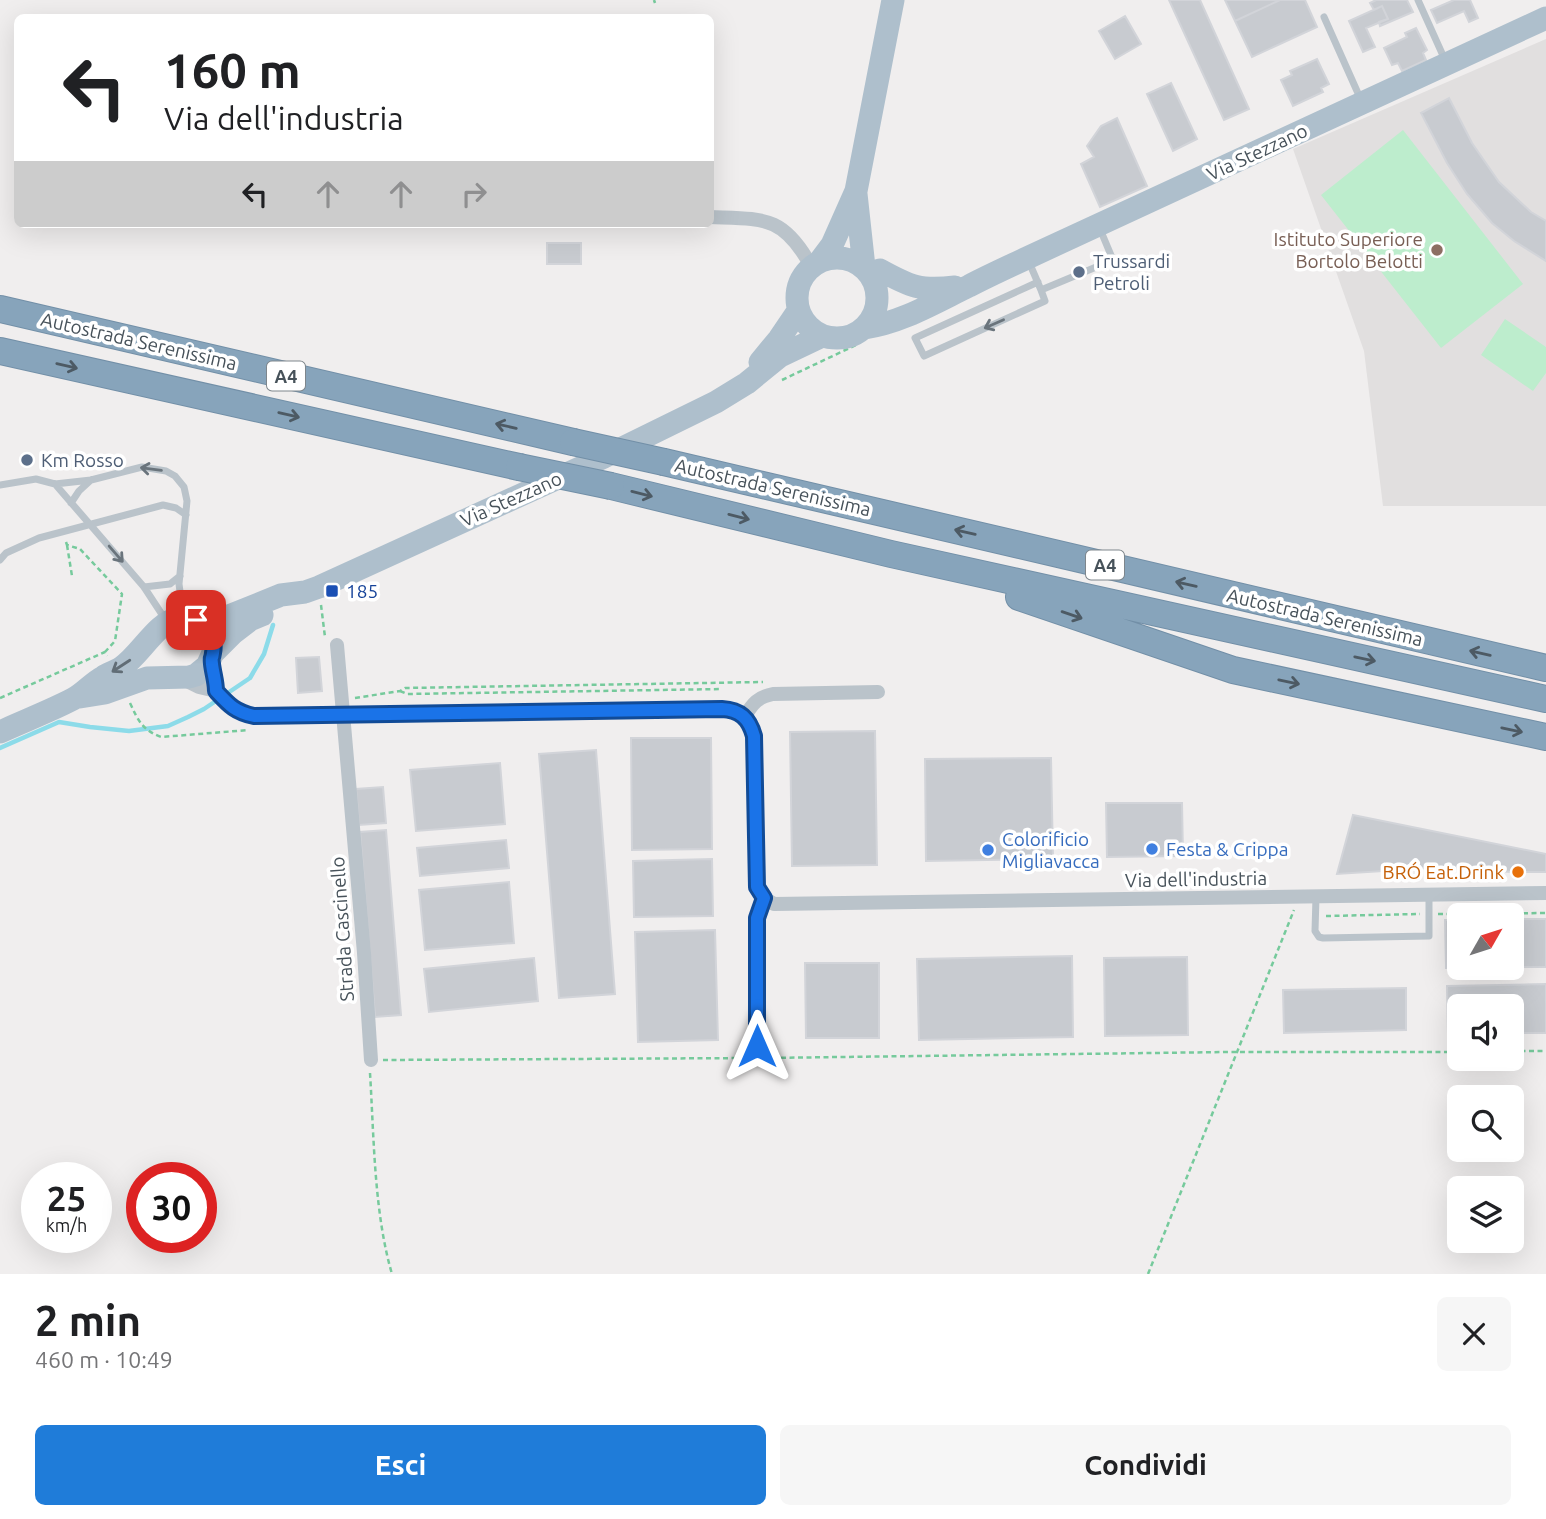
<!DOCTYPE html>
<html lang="it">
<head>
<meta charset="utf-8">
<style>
	body { margin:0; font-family:Ubuntu,sans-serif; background:#f6f6f6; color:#202124; height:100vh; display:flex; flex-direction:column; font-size:26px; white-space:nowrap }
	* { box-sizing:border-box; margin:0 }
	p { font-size:23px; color:#757577 }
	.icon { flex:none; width:38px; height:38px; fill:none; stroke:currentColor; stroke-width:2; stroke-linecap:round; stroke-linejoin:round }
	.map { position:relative; height:1274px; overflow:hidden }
	.sheet { display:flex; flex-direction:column; background:#fff; flex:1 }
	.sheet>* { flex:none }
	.guide { position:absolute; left:14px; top:14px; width:700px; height:214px; border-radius:10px; box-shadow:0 7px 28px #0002; background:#fff; color:#202124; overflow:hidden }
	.needle { width:46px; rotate:51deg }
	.fabs { position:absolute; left:1447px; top:903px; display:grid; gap:14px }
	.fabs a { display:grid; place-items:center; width:77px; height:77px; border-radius:10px; background:#fff; box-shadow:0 7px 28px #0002; font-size:35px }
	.speed { position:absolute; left:21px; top:1162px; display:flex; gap:14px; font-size:35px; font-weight:700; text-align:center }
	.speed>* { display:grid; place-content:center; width:91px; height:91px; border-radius:50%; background:#fff; box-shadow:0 7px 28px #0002; line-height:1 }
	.speed small { font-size:18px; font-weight:400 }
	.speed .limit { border:10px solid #d22; background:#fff; color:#111 }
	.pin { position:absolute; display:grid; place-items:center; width:60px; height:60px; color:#fff; margin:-30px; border-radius:14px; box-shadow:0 4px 10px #0006 }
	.me { position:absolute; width:77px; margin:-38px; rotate:0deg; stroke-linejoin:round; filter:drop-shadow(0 0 5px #0008) }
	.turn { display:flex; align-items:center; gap:24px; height:147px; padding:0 35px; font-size:32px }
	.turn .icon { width:91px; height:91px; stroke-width:2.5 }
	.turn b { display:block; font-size:49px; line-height:60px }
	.lanes { display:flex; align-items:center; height:66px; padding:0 35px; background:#0003; justify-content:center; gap:35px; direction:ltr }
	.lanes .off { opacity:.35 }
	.round { display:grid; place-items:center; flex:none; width:74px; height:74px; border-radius:10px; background:#f6f6f6 }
	.head { display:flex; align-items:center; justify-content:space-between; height:119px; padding:0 35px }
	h1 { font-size:42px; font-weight:600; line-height:52px }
	.action { display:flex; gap:14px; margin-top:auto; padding:14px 35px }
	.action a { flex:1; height:80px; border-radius:10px; background:#1f7cd9; color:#fff; font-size:28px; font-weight:600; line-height:80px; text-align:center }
	.action a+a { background:#f6f6f6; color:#202124 }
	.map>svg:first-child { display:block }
	.education { fill:#e1dfdf }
	.green { fill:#bdedcd }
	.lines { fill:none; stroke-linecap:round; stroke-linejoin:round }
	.stream { stroke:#8cdbe9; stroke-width:4.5 }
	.building { fill:#c8cbd0; stroke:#d2d4d9; stroke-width:2 }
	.highway-casing { stroke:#728fa7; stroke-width:28 }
	.path { stroke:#76ca9c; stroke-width:2.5; stroke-dasharray:5 3.5; stroke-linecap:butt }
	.lane { stroke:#bac3ca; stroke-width:7 }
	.street { stroke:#bac3ca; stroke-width:14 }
	.primary { stroke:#aebfcc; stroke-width:23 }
	.highway { stroke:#87a4bb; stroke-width:26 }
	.highway-bridge-casing { stroke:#728fa7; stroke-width:28; stroke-linecap:butt }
	.highway-bridge { stroke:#87a4bb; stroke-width:26 }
	.oneway { stroke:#6a747c }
	.oneway2 { stroke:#4d5a64 }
	.oneway3 { stroke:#616d76 }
	.route-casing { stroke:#114b97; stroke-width:18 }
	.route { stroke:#1a73e8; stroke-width:12 }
	.education-dot { fill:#8d6e63; stroke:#fff; stroke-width:2.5 }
	.service-dot { fill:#5c6f8a; stroke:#fff; stroke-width:2.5 }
	.transit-dot { fill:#1a4fb4; stroke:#fff; stroke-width:2.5 }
	.shop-dot { fill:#3f7fe0; stroke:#fff; stroke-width:2.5 }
	.food-dot { fill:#e8710a; stroke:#fff; stroke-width:2.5 }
	.labels { text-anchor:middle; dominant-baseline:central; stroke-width:7; stroke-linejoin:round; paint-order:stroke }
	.shield { fill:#fff; stroke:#7e868c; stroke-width:2 }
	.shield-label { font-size:18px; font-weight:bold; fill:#47525a }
	.street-label { font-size:19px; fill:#47525a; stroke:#fff }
	.education-label { font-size:19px; fill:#785e54; stroke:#fff; text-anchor:end }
	.service-label { font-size:19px; fill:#4e5e75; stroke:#fff; text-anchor:start }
	.transit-label { font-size:19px; fill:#164399; stroke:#fff; text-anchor:start }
	.shop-label { font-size:19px; fill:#366cbe; stroke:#fff; text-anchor:start }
	.food-label { font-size:19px; fill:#c56008; stroke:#fff; text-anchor:end }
</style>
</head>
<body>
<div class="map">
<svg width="1546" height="1274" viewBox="0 0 1546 1274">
	<rect width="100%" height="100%" fill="#f0eeee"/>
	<!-- education -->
	<path class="education" d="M1546,39V506H1383L1364,351L1293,149Z"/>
	<!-- green -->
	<path class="green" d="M1403,130L1523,284L1441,348L1321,195Z
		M1505,319L1546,347V373L1533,391L1481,355Z"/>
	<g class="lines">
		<!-- stream -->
		<path class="stream" d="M0,748L59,722L90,727L129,731L168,726L188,717L204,709L250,678L264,654L273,625"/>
	</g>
	<!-- building -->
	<path class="building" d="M1169,0H1200L1249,109L1224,120Z
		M1225,0H1280L1235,21Z
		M1280,0H1305L1317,27L1252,57L1235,21Z
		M1376,0H1407L1413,12L1380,26L1379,22L1388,19L1382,6L1374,10L1370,3Z
		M1454,0H1470L1478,18L1469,22L1464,11L1437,23L1431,10Z
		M1382,6L1388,19L1366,28L1375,47L1363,52L1349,21Z
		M1125,16L1141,44L1115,59L1099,31Z
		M1416,28L1427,50L1423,53L1426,60L1402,71L1398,63L1392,65L1384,48L1407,37L1405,33Z
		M1317,59L1329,84L1321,88L1323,92L1293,106L1281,80L1292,75L1290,71Z
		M1171,83L1197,139L1173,151L1147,94Z
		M1449,98L1472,143L1499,182L1531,212L1546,221V261L1514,241L1492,223L1467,194L1447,163L1421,113Z
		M1117,118L1147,186L1100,207L1081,164L1094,157L1087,146L1101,126Z
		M547,243H581V264H547Z
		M319,657L322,691L298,693L296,658Z
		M875,731L877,865L792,866L790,732Z
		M631,738H711L712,849L632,850Z
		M596,750L615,994L559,998L539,754Z
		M1051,758L1053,859L926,861L925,759Z
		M500,763L505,824L416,831L410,770Z
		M383,787L386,823L359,825L356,789Z
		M1106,803H1182L1183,856L1107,857Z
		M1353,815L1546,854V872H1513L1431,868L1337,874Z
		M386,830L401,1015L375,1017L360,832Z
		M506,840L509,868L420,876L417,848Z
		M712,859L713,916L634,917L633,861Z
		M509,882L514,943L425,950L419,890Z
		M1512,919H1546V967H1512Z
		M1445,920H1460V968H1466H1446Z
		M715,930L718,1040L638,1042L635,932Z
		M1072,956L1073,1037L919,1040L917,959Z
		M1187,957L1188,1035L1105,1036L1104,958Z
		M534,958L538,1001L429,1012L424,969Z
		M805,963H879V1038H806Z
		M1546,984V1033H1512V1006H1460V1033L1448,1034L1447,986Z
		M1406,988V1030L1284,1033L1283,990Z"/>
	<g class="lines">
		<!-- highway casing -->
		<g class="highway-casing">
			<path id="highway" d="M0,309L573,442
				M0,351L519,467
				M664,462L1546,668
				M611,486L891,554L1546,699
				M1019,597L1233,670L1546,737"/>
		</g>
		<!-- path -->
		<path class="path" d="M654,0L655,3
			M782,380L858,344
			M66,542L67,545L80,549L122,594L115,641L105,652
			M67,545L72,576
			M321,605L325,637
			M400,691L407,694L722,689
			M0,698L105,652L107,656
			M355,698L400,691L405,688L763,682
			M130,703C138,720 142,730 161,737L249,730
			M1438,914L1546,913
			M1326,916L1420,914
			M1512,1051H1546
			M764,1058L1228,1052H1460
			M383,1060L751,1058
			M370,1073C374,1137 374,1213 392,1274
			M1148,1274L1294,910"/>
		<!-- lane -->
		<path class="lane" d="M1418,0L1445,60
			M1324,17L1361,100
			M1029,262L1041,290L1113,260L1100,229
			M1038,282L915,338L924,356L1045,301L1041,290
			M55,484L144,587L165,619
			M0,485L36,479L55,484L91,480L142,467L166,471L175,476L184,487L187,501L179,584L181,599L187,614
			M71,503L79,491L91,480
			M0,560L6,553L39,538L163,505L176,508L186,515
			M144,587L170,584L180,576
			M1316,897L1315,931L1319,937L1323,938L1429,936V895"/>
		<!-- street -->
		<path class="street" d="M710,217C763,219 783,215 811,266
			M337,645L364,953L371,1060
			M183,679L199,687L216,691L232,708L242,713L254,716L722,709C740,711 749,718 754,736L757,888L764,898L774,904L1546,893
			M745,716C753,703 758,697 773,694L878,692
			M757,1046V918L764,898"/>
		<!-- primary -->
		<path class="primary" d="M856,194L864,267
			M797 298a40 40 0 1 1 80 0a40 40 0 1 1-80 0Z
			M820,261L832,245L856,191L893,0
			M870,274L880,270C911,287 920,291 955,287
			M864,328C901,323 936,302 969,286C988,276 1008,267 1027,258L1546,18
			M760,362L779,339L798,311
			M202,624L224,618L281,595L305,592L319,587L604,457L716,402L747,383L780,356L822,336
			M80,697L105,693L147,678L189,677L196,675L207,666L213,653L232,634L250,620L262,615
			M0,732C24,721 50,711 73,699C84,693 92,683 103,677C109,673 117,671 122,667C140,655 157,622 178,618C200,613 214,633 213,653"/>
		<!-- highway -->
		<use href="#highway" class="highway"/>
		<!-- highway-bridge casing -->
		<g class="highway-bridge-casing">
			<path id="highway-bridge" d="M573,442L664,462
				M519,467L611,486"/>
		</g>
		<!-- highway-bridge -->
		<use href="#highway-bridge" class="highway-bridge"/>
	</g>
	<!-- one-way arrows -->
	<defs><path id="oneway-shaft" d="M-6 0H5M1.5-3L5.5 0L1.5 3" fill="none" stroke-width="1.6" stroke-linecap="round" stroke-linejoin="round" transform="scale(1.75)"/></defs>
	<g class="oneway">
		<use href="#oneway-shaft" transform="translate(994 324) rotate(156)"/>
		<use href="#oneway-shaft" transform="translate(151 469) rotate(-173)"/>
		<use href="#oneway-shaft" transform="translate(116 554) rotate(49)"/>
	</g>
	<g class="oneway2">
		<use href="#oneway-shaft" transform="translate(67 366) rotate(13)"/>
		<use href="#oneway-shaft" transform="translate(289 415) rotate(13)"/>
		<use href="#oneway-shaft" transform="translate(506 426) rotate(-167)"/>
		<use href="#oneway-shaft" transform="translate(642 494) rotate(14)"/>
		<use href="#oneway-shaft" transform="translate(739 517) rotate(14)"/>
		<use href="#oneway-shaft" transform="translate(965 532) rotate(-167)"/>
		<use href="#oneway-shaft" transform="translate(1186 584) rotate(-167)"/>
		<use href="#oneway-shaft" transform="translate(1072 615) rotate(19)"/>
		<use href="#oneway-shaft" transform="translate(1480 653) rotate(-167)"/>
		<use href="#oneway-shaft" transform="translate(1365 659) rotate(12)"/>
		<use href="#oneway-shaft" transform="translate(1289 682) rotate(12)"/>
		<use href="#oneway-shaft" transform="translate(1512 730) rotate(12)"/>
	</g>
	<use class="oneway3" href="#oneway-shaft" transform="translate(121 666) rotate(147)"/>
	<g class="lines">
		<!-- route casing -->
		<g class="route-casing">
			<path id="route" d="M196,620C208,627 216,638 213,653C212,661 211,655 212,664C213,673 216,682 216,691C229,705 235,712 254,716L722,709C740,710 749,718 754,736L757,887L764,898L757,918V1046"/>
		</g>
		<!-- route -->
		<use href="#route" class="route"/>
	</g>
	<!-- markers -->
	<circle class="education-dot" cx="1437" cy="250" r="7"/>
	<g class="service-dot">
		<circle cx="1079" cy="272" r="7"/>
		<circle cx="27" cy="460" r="7"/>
	</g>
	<rect class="transit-dot" x="325" y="584" width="14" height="14" rx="3.5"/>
	<g class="shop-dot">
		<circle cx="1152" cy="849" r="7"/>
		<circle cx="988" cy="850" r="7"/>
	</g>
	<circle class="food-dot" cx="1518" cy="872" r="7"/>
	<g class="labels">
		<!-- shield labels -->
		<g class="shield">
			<rect x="267" y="361.5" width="38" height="29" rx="5"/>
			<rect x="1086" y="550.5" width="38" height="29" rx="5"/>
		</g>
		<g class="shield-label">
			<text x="286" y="376">A4</text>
			<text x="1105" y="565">A4</text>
		</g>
		<!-- street labels -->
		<g class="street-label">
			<text transform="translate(1257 152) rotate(-25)">Via Stezzano</text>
			<text transform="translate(139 341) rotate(13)">Autostrada Serenissima</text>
			<text transform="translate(773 487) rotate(13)">Autostrada Serenissima</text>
			<text transform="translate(511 499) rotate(-24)">Via Stezzano</text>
			<text transform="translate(1325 617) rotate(13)">Autostrada Serenissima</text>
			<text transform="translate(1196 879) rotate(-1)">Via dell'industria</text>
			<text transform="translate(342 929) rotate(-94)">Strada Cascinello</text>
		</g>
		<!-- education labels -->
		<g class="education-label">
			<text x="1423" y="239">Istituto Superiore<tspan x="1423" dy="22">Bortolo Belotti</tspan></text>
		</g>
		<!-- service labels -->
		<g class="service-label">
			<text x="1093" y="261">Trussardi<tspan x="1093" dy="22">Petroli</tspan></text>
			<text x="41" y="460">Km Rosso</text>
		</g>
		<!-- transit labels -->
		<g class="transit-label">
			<text x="346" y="591">185</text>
		</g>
		<!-- shop labels -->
		<g class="shop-label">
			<text x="1002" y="839">Colorificio<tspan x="1002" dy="22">Migliavacca</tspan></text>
			<text x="1166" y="849">Festa &amp; Crippa</text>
		</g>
		<!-- food labels -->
		<g class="food-label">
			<text x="1504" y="872">BRÓ Eat.Drink</text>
		</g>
	</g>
</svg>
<div class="fabs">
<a><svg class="needle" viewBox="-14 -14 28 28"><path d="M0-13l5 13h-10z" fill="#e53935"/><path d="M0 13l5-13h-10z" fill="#757577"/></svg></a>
<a><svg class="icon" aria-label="sound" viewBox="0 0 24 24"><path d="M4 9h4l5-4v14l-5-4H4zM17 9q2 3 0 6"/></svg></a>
<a><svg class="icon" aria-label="search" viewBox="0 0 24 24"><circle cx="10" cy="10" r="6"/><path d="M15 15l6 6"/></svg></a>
<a><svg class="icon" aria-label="layers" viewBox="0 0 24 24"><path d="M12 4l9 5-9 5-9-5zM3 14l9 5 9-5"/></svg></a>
</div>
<div class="speed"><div>25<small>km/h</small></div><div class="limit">30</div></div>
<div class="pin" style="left:196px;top:620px;background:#d93025"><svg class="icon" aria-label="arrive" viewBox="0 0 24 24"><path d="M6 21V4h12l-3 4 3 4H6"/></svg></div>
<svg class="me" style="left:757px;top:1046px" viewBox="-20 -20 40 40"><path d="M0-17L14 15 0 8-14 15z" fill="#1a73e8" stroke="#fff" stroke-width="4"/></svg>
<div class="guide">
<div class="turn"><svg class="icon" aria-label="left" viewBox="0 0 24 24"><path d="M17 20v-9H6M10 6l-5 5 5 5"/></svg><div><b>160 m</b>Via dell'industria</div></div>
<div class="lanes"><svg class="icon" aria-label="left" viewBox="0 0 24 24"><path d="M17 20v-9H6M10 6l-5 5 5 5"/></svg><svg class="icon off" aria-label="ahead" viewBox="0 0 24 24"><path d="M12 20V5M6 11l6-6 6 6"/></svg><svg class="icon off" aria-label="ahead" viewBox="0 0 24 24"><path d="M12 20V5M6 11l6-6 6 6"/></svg><svg class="icon off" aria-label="right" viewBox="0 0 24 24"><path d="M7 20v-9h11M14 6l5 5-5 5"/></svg></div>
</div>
</div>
<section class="sheet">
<div class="head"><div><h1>2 min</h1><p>460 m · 10:49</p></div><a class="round"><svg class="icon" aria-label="close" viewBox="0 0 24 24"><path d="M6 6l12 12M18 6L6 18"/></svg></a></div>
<div class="action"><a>Esci</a><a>Condividi</a></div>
</section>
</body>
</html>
